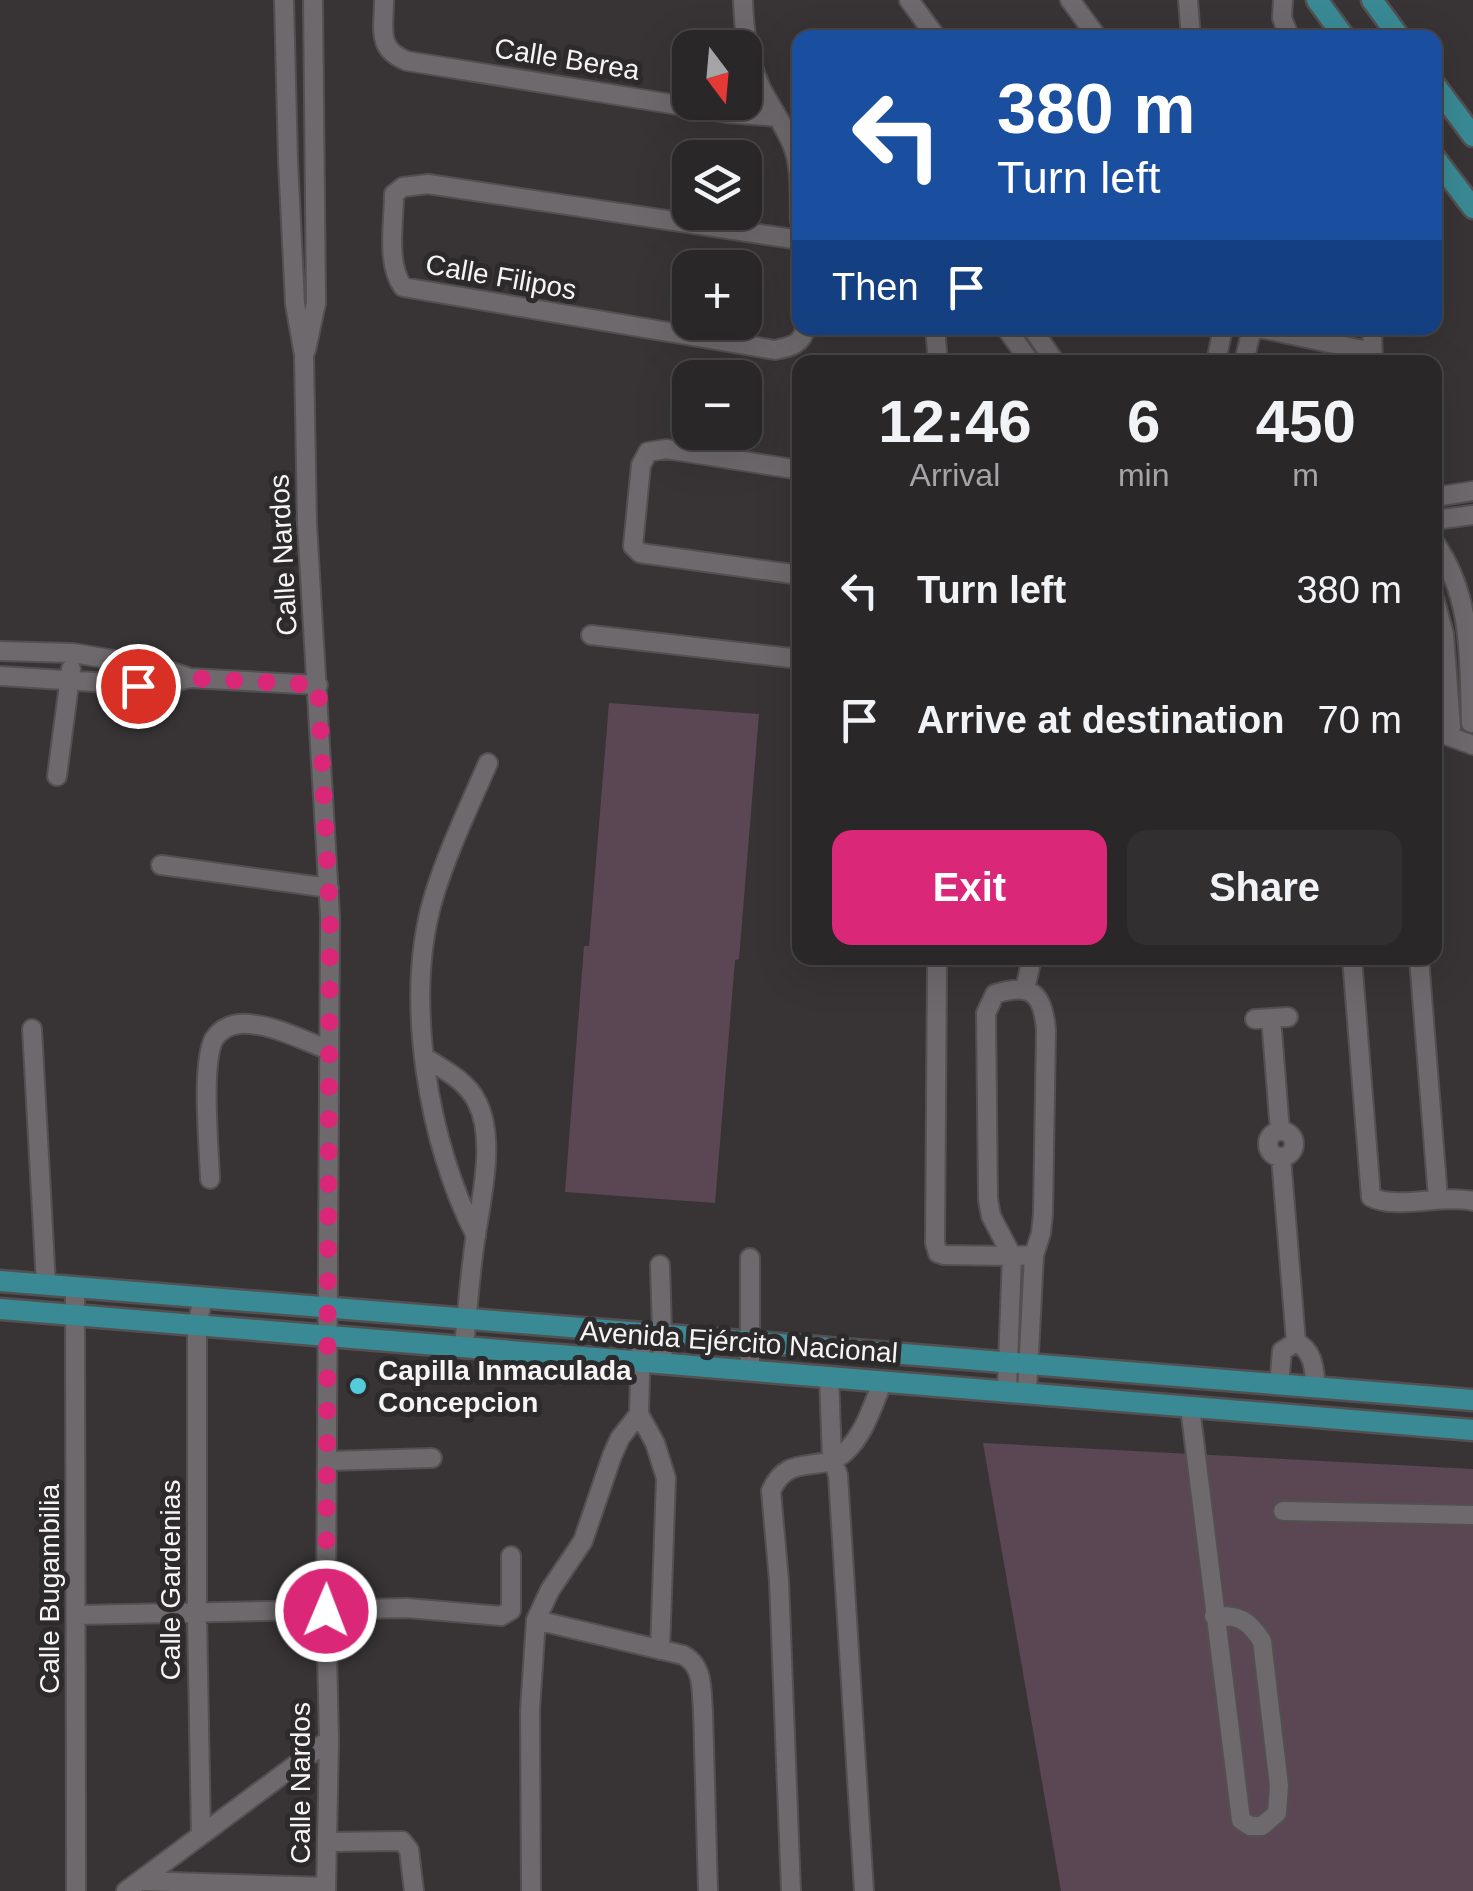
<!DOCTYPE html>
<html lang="en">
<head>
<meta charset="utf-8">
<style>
	body { margin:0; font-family:Arial,sans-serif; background:#322f30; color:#f1f3f6; height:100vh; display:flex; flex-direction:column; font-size:38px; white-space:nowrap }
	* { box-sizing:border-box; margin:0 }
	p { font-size:32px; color:#a5a5a8 }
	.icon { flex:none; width:55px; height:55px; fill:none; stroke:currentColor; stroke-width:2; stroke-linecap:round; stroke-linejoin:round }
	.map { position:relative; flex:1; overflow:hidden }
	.sheet { position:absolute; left:792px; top:355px; width:650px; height:610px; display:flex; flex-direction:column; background:#2a2728; border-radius:20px; box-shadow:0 10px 40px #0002,0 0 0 2px #464445 }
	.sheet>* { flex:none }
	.guide { position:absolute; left:792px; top:30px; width:650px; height:305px; border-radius:20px; box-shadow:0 10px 40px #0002,0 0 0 2px #464445; background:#1a4fa0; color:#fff; overflow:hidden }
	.needle { width:65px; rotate:164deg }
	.controls { position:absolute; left:672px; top:30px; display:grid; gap:20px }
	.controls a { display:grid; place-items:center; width:90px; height:90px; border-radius:20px; background:#2a2728; box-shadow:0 10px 40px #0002,0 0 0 2px #464445; font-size:50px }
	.pin { position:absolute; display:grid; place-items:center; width:85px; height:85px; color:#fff; margin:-42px; border:5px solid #fff; border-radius:50%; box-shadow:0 2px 10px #0007 }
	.me { position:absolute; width:110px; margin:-55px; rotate:1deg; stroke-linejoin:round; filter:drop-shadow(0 0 8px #0008) }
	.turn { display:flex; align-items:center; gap:35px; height:210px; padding:0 40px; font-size:45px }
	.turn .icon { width:130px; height:130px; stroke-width:2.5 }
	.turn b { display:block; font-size:70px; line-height:85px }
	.then { display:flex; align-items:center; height:95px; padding:0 40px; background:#0003; gap:20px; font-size:38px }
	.eta { display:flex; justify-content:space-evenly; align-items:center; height:170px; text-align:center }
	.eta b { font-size:60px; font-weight:700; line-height:70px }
	.button { display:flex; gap:20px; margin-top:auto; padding:20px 40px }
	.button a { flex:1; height:115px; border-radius:20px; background:#db2777; color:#fff; font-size:40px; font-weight:700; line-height:115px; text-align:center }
	.button a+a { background:#322f30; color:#f1f3f6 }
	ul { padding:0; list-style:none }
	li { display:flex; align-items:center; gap:30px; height:130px; padding:0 40px }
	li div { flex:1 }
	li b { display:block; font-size:38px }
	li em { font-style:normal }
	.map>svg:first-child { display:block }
	.green { fill:#5b4653 }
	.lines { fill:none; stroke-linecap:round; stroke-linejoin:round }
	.minor-casing { stroke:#535051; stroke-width:22 }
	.major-casing { stroke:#535051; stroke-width:25 }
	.minor { stroke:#6d696c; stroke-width:18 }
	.major { stroke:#398a95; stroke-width:20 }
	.route { stroke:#db2777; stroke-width:18; stroke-dasharray:0 32.4 }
	.poi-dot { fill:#53cbdb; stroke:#2d2a2c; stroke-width:4 }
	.labels { text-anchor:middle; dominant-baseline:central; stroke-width:10; stroke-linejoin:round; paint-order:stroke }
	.street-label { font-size:28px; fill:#f6f4f5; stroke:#2d2a2c }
	.poi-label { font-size:28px; font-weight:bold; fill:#f6f4f5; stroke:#2d2a2c; text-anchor:start }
</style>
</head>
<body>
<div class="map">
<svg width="1473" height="1891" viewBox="0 0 1473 1891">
	<rect width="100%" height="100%" fill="#383436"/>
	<!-- green -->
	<path class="green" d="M609,703L759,714L739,959L735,960L715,1203L565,1192L584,946H589Z
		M983,1443L1473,1469V1891H1061Z"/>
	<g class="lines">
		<!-- minor casing -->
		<g class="minor-casing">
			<path id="minor" d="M284,0L288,161L295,304L304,355L307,524L330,916L326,1611L329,1740L326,1891
				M384,0C384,29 376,49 407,61L727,113L777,117
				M743,0C744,32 748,61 762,90C772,108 784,126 792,144C802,168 799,196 800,221
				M909,0L937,38
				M1070,0L1098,38
				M1188,0L1191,38
				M1283,0L1282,18L1290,38
				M800,240L428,184L403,187L394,194C394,223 386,264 403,287L775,350C790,347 803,344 805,328
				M935,328L938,362
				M1006,328L1030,362
				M1032,328L1055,362
				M1259,328L1372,352
				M1372,328L1373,362
				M306,350L316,303L313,0
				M1216,362L1223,328
				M1244,362L1252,328
				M800,470L666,449L648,452L641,465L633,546L640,553L800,575
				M1435,497L1473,491
				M1435,520L1473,515
				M1435,543C1473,598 1469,660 1471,723
				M1435,601L1444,634L1451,728
				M591,635L800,659
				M0,651L73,653L157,667L190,678L318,685
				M0,676L157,686L190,678
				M1435,731L1473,745
				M57,776L71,669
				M161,865L329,888
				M1352,958L1371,1197C1396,1210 1442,1194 1473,1201
				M1419,958L1438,1198
				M937,968L935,1243L938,1253L944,1255L1012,1256L1007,1390
				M1025,989L1032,958
				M1271,1018L1280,1131
				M1255,1019L1288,1017
				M32,1029L46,1284
				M424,1057C443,1069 467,1081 477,1102C496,1139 481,1200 475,1240C470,1276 467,1312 464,1348
				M1268 1144a13 13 0 1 1 26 0a13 13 0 1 1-26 0Z
				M1281,1157L1296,1342
				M210,1179C209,1148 201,1063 214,1039C220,1030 229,1025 239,1024C269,1022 302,1040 329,1050
				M476,1236C428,1143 404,1000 433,899C447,852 469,807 488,763
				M660,1265L663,1364
				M75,1287L76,1891
				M641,1335L639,1414L655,1443L666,1478L660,1650
				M750,1370V1258
				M829,1376L832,1459L838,1475L864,1891
				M1279,1385L1282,1351L1296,1342C1314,1351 1314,1369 1316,1387
				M1027,1392L1034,1255L1041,1233L1043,1214L1046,1030C1043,994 1032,982 995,994L986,1013L988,1199L991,1216L1012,1256L1034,1255
				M1190,1407L1241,1820L1250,1826H1262L1277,1813L1279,1786L1262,1641C1248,1620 1240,1615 1214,1616
				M328,1461L432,1458
				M1283,1511L1473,1515
				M77,1615L407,1608L501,1616L511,1610V1556
				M536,1620L683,1655C704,1666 701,1689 703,1710L708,1891
				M201,1835L197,1614V1325L203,1298
				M327,1842L402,1841L409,1850L414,1891
				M142,1881L326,1887
				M126,1891L329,1740
				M531,1891L530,1710L536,1620L550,1590L583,1541L612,1456L620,1438L639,1414
				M791,1891L779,1581L771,1491C788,1451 821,1475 845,1452C865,1434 873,1404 883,1381"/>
		</g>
		<!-- major casing -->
		<g class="major-casing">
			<path id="major" d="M1317,0L1345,38
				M1372,0L1400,38
				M1435,85L1473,136
				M1435,158L1473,208
				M0,1281L1473,1400
				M0,1309L1473,1430"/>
		</g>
		<!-- minor -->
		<use href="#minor" class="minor"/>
		<!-- major -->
		<use href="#major" class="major"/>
	</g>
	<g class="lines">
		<!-- route -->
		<path class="route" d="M138,686H157L190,678L318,685L330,916L326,1611"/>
	</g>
	<!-- markers -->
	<circle class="poi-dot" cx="358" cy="1386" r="10"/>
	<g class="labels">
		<!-- street labels -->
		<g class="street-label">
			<text transform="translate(567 59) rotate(9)">Calle Berea</text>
			<text transform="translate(501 277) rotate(10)">Calle Filipos</text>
			<text transform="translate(283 555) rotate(-93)">Calle Nardos</text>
			<text transform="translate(739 1342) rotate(4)">Avenida Ejército Nacional</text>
			<text transform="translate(170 1580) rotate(-90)">Calle Gardenias</text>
			<text transform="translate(49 1589) rotate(-90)">Calle Bugambilia</text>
			<text transform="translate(300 1783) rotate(-90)">Calle Nardos</text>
		</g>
		<!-- poi labels -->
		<g class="poi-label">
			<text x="378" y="1370">Capilla Inmaculada<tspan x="378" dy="32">Concepcion</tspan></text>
		</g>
	</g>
</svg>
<div class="controls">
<a><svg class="needle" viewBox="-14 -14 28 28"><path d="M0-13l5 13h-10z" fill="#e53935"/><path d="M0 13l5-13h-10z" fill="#a5a5a8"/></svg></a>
<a><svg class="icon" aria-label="layers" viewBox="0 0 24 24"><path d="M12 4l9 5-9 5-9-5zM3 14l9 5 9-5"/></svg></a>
<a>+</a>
<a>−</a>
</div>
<div class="pin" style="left:138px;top:686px;background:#d93025"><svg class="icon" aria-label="arrive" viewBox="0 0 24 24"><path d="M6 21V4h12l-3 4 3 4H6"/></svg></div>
<svg class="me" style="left:326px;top:1611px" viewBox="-20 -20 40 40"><circle r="17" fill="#db2777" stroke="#fff" stroke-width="3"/><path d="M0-11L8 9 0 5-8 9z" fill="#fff"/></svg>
<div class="guide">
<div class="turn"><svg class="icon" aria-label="left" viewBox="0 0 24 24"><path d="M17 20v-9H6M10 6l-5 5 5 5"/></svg><div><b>380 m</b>Turn left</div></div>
<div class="then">Then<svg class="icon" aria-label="arrive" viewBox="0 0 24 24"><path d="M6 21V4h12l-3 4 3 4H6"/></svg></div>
</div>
<section class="sheet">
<div class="eta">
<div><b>12:46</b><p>Arrival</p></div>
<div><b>6</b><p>min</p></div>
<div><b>450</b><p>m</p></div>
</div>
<ul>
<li><svg class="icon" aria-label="left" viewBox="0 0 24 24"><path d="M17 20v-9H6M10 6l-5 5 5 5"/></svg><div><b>Turn left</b></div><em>380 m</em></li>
<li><svg class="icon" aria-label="arrive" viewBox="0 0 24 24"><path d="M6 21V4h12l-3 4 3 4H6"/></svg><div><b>Arrive at destination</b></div><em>70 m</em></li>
</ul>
<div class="button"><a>Exit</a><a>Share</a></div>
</section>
</div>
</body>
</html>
